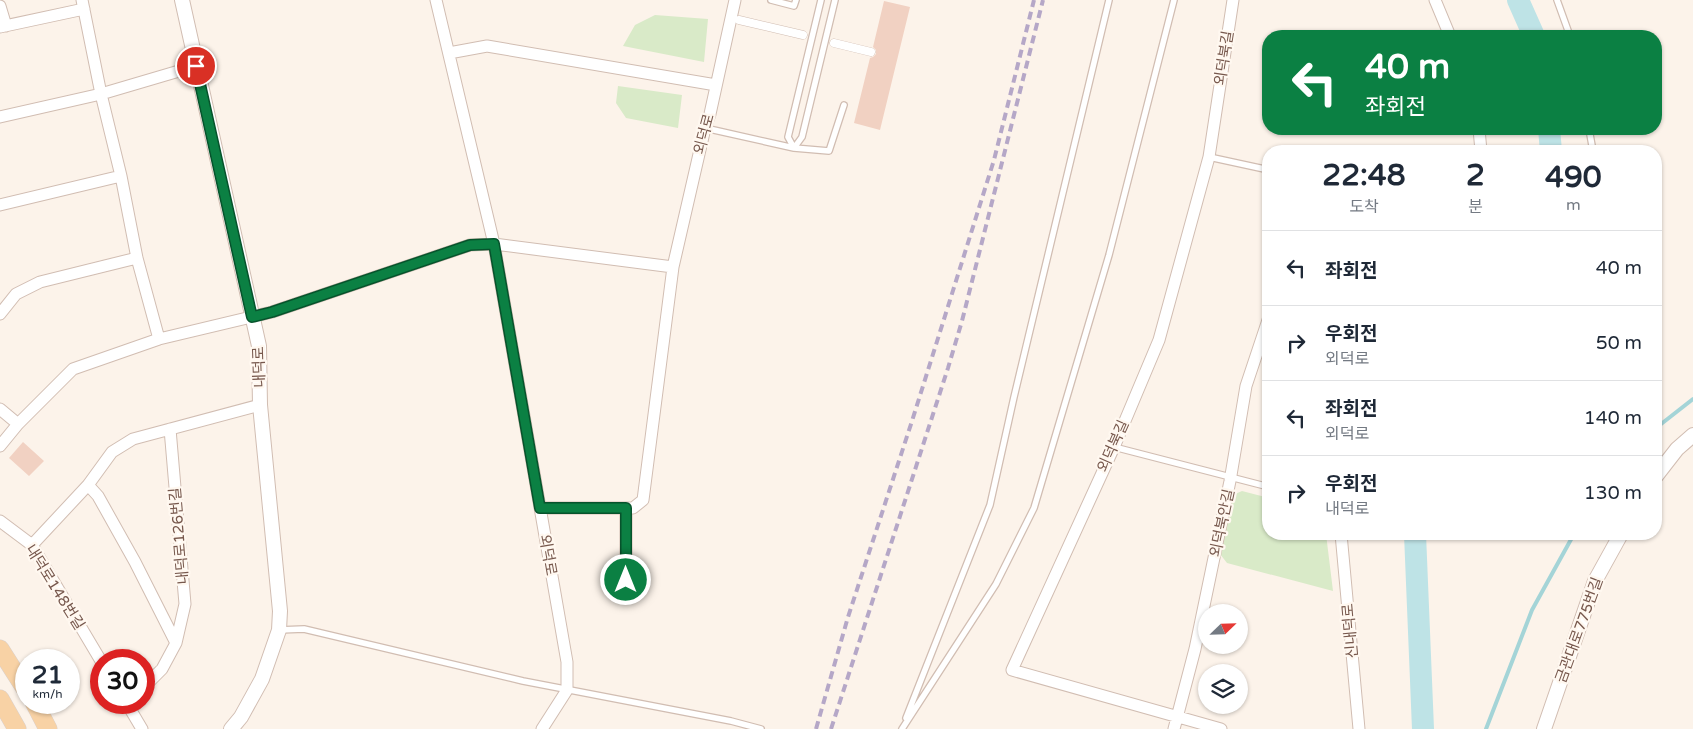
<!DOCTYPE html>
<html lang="ko">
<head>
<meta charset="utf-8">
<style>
	body { margin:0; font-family:"Varela Round","Noto Sans KR",sans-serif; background:#f6f6f7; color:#1f2937; height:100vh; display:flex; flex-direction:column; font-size:19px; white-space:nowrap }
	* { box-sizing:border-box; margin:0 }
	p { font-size:16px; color:#747a83 }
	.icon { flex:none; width:28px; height:28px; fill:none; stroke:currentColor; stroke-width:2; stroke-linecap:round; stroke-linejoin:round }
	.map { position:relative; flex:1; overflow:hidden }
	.drawer { position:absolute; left:1262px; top:145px; width:400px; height:395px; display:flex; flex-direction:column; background:#fff; border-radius:20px; box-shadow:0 1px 4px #0004 }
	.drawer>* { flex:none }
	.guide { position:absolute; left:1262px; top:30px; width:400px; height:105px; border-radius:20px; box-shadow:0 1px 4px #0004; background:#0b8043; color:#fff; overflow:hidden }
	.needle { width:32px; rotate:67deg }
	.buttons { position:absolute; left:1198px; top:604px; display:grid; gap:10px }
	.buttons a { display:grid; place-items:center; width:50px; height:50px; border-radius:50%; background:#fff; box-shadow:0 1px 4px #0004; font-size:25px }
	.speed { position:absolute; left:15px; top:649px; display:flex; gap:10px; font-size:25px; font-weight:700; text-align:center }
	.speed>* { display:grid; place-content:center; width:65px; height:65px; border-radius:50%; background:#fff; box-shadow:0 1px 4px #0004; line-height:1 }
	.speed small { font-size:12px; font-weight:400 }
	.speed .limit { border:8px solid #d22; background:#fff; color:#111 }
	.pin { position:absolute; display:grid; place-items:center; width:42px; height:42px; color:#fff; margin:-21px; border:2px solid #fff; border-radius:50%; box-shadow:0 1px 5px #0007 }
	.me { position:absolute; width:55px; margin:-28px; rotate:0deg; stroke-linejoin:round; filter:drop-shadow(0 0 4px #0008) }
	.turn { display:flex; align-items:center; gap:18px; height:105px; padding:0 20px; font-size:22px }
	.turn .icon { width:65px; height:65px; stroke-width:2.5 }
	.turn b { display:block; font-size:35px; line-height:42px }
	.eta { display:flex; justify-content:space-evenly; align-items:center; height:85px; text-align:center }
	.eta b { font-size:30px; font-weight:800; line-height:35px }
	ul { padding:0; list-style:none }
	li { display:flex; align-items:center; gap:15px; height:75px; padding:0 20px; border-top:1px solid #e0e1e3 }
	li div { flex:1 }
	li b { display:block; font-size:19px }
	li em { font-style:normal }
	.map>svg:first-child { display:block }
	.green { fill:#d9eac8 }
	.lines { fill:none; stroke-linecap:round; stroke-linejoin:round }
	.stream { stroke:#a4d4d7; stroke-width:4 }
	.river { stroke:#bee3e6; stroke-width:22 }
	.building { fill:#f1d1c2 }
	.service-casing { stroke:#d1bdb2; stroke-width:8 }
	.pedestrian-casing { stroke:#d1bdb2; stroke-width:9 }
	.minor-casing { stroke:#d1bdb2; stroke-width:13 }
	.tertiary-casing { stroke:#d1bdb2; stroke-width:16 }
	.primary-casing { stroke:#d9d0cd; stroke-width:19 }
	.service { stroke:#fff; stroke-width:5.5 }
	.pedestrian { stroke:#fff; stroke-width:8 }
	.minor { stroke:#fff; stroke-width:11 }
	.tertiary { stroke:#fff; stroke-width:14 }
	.primary { stroke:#f8d2a5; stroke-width:18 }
	.rail { stroke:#b5a7c7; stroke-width:4; stroke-dasharray:8 5; stroke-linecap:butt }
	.route-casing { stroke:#07532c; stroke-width:12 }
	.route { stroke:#0b8043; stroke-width:9 }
	.labels { text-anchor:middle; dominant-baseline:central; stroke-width:4.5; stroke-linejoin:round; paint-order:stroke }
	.street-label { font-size:15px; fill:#77584d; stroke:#fff8f0 }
</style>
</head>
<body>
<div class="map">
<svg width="1693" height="729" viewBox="0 0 1693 729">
	<rect width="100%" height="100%" fill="#fcf3ea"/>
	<!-- green -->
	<path class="green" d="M655,15L708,19L704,62L623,46L635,25Z
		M618,86L682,95L678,128L626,118L616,103Z
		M1242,491L1269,498V534H1326L1333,591L1227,563L1220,554L1233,495Z"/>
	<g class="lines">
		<!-- stream -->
		<path class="stream" d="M1656,428L1693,399
			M1486,729L1532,610L1574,534"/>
		<!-- river -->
		<path class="river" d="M1518,0L1534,36
			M1549,129L1551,151
			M1415,534L1423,729"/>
	</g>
	<!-- building -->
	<path class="building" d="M884,1L910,7L880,130L854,123L870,58L873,57L876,54V50L873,47Z
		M23,442L44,461L29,476L9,458Z"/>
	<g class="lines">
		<!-- service casing -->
		<g class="service-casing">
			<path id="service" d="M771,0L794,6L796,0
				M821,0L788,137L794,148L829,151L844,105
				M1557,0L1570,36
				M705,128L794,148L802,137L835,0
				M1589,129L1593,151
				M1209,157L1269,170
				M1656,324V356
				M1114,447L1269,487
				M279,630L304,629L523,681L731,721L761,729
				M906,718L990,505L1014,397L1109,0
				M902,729L996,584L1034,508L1109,255L1174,0"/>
		</g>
		<!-- pedestrian casing -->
		<g class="pedestrian-casing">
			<path id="pedestrian" d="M739,20L803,35
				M834,43L871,52"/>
		</g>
		<!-- minor casing -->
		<g class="minor-casing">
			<path id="minor" d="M82,0L101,94L121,176L137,258L159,339
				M436,0L494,244L567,662V690L542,729
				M1435,0L1450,36
				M0,6L6,26
				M0,27L84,9
				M449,53L487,46L716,85
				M0,117L101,94L196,66
				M1479,129L1481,151
				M0,205L121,176
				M0,314L16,294L40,282L137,258
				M0,409L18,424
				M0,446L18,424L73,369L159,339L272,312L470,245L494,244L673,267
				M88,485L98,496L135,562L176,643
				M540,508H633L643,500L673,267L705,128L710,114L735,0
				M0,521L32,545L101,661
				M1341,534L1359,729
				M32,545L88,485L112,452L133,439L260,405
				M626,597V508
				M144,687L162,669L176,643L185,604L170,429
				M126,702L142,729
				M1174,729L1195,649L1230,481L1246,386L1269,317
				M1221,729L1012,670L1114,447L1159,340L1209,157L1233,0"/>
		</g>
		<!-- tertiary casing -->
		<g class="tertiary-casing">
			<path id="tertiary" d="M182,0L259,346L260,405L280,611L279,630L262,679L241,717L231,729
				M1656,476L1677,449L1693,435
				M1544,729L1595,581L1621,534"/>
		</g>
		<!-- primary casing -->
		<g class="primary-casing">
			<path id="primary" d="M0,649L26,690
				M0,699L17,729
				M34,702L48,729"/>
		</g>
		<!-- service -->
		<use href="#service" class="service"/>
		<!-- pedestrian -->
		<use href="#pedestrian" class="pedestrian"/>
		<!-- minor -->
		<use href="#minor" class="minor"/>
		<!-- tertiary -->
		<use href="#tertiary" class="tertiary"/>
		<!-- primary -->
		<use href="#primary" class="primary"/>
		<!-- rail -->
		<path class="rail" d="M816,729L848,617L912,421L994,160L1034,0
			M831,729L948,368L962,321L1043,0"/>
	</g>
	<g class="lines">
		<!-- route casing -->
		<g class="route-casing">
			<path id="route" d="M196,66L252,317L272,312L470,245L494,244L540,508H626V580"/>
		</g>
		<!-- route -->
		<use href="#route" class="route"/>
	</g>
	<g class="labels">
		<!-- street labels -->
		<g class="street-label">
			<text transform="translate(1224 58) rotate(-81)">외덕북길</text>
			<text transform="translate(704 134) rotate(-75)">외덕로</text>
			<text transform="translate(259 367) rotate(-92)">내덕로</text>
			<text transform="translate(1113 446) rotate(-66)">외덕북길</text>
			<text transform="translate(1222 523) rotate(-78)">외덕북안길</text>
			<text transform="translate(179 536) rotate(-95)">내덕로126번길</text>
			<text transform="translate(548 555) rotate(80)">외덕로</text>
			<text transform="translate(55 587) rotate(58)">내덕로148번길</text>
			<text transform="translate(1579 630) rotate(-70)">금관대로775번길</text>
			<text transform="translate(1350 631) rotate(-95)">신내덕로</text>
		</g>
	</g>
</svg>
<div class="buttons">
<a><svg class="needle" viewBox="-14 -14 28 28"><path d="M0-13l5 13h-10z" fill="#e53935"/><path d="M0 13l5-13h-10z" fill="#747a83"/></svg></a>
<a><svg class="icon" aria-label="layers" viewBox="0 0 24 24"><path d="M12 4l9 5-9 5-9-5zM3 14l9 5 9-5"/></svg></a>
</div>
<div class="speed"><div>21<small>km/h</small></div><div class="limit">30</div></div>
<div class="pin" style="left:196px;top:66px;background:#d93025"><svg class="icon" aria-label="arrive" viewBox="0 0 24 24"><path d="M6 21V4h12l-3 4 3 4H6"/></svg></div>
<svg class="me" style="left:626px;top:580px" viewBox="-20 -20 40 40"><circle r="17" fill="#0b8043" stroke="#fff" stroke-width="3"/><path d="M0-11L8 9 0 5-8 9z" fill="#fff"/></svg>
<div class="guide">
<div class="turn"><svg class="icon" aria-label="left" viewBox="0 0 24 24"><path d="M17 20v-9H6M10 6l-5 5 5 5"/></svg><div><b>40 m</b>좌회전</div></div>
</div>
<section class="drawer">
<div class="eta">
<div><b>22:48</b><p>도착</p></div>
<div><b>2</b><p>분</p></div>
<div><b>490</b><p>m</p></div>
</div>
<ul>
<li><svg class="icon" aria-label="left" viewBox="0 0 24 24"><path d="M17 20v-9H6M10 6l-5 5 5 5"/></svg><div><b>좌회전</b></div><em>40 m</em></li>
<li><svg class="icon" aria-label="right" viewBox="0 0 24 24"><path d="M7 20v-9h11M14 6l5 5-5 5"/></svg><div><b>우회전</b><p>외덕로</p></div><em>50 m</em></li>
<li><svg class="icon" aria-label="left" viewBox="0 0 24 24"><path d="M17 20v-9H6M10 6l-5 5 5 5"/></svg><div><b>좌회전</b><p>외덕로</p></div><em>140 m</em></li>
<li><svg class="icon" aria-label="right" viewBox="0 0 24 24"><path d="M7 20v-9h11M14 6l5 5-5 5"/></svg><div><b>우회전</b><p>내덕로</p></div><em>130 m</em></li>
</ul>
</section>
</div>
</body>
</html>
